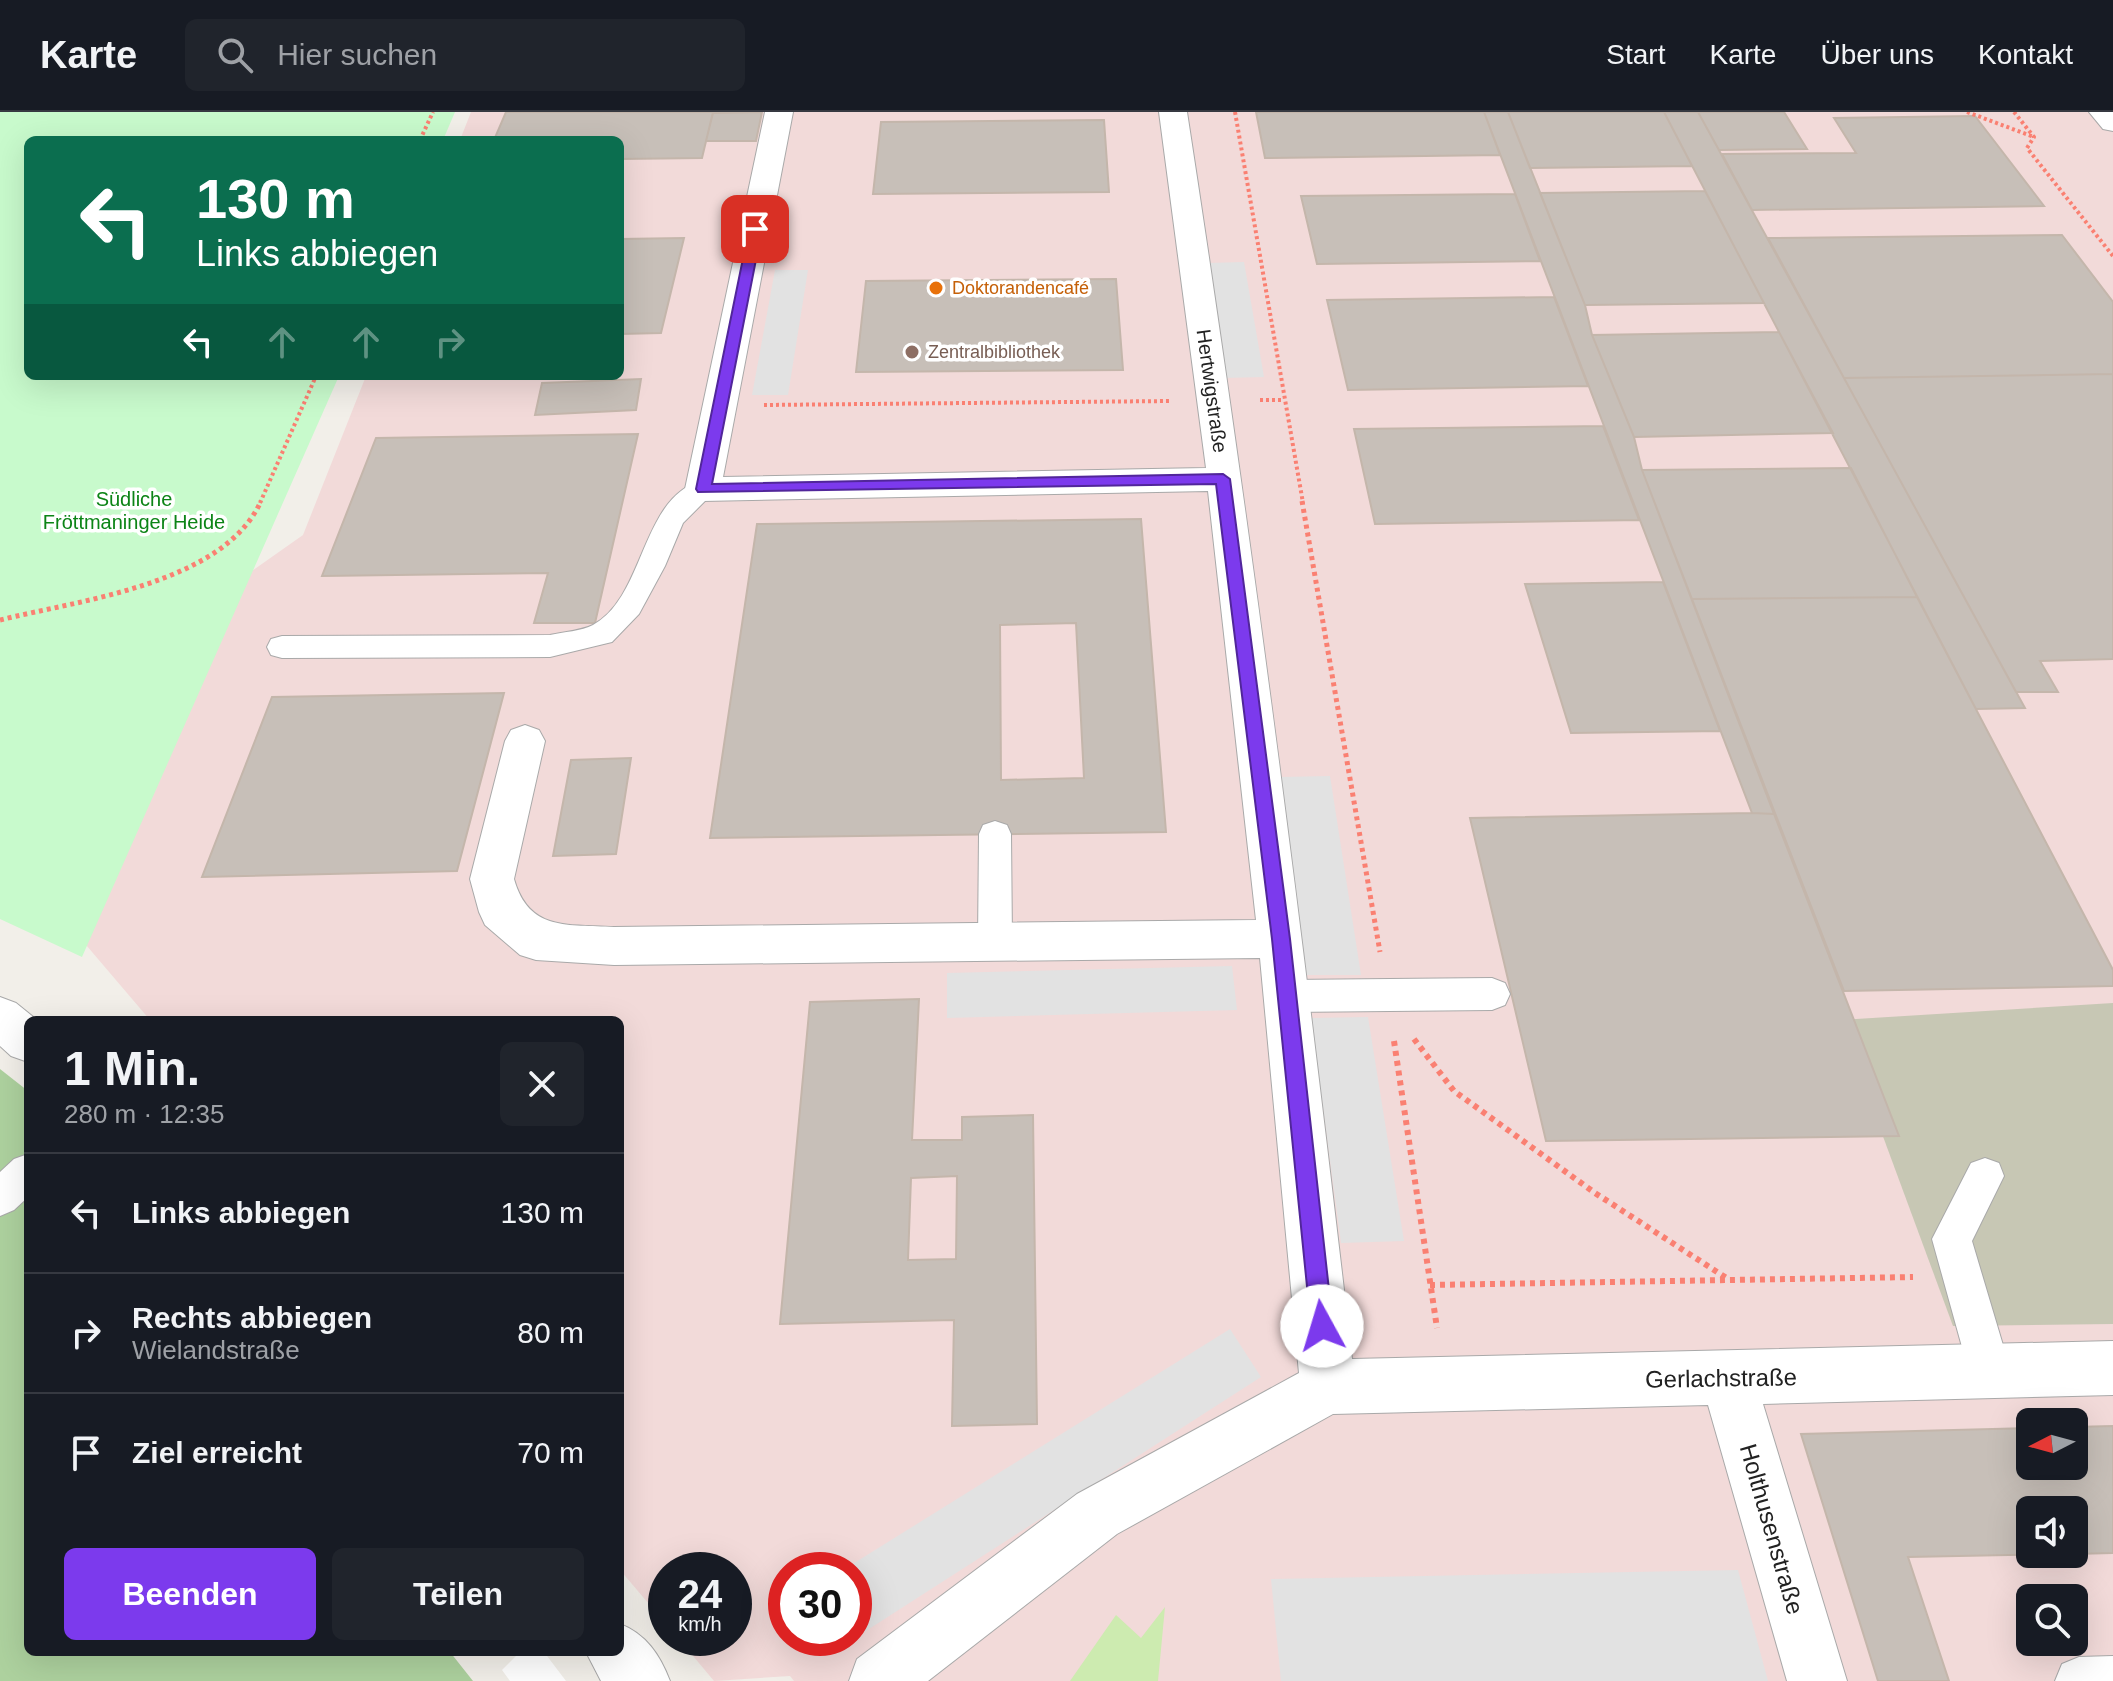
<!DOCTYPE html>
<html lang="de">
<head>
<meta charset="utf-8">
<style>
	body { margin:0; font-family:Helvetica,sans-serif; background:#20242c; color:#f1f3f6; height:100vh; display:flex; flex-direction:column; font-size:30px; white-space:nowrap }
	* { box-sizing:border-box; margin:0 }
	p { font-size:26px; color:#9ea1a6 }
	.icon { flex:none; width:44px; height:44px; fill:none; stroke:currentColor; stroke-width:2; stroke-linecap:round; stroke-linejoin:round }
	.map { position:relative; flex:1; overflow:hidden }
	.side { position:absolute; left:24px; top:904px; width:600px; height:640px; display:flex; flex-direction:column; background:#171b24; border-radius:12px; box-shadow:0 8px 32px #0002 }
	.side>* { flex:none }
	.banner { position:absolute; left:24px; top:24px; width:600px; height:244px; border-radius:12px; box-shadow:0 8px 32px #0002; background:#0b6e4f; color:#fff; overflow:hidden }
	.needle { width:52px; rotate:264deg }
	.fabs { position:absolute; left:2016px; top:1296px; display:grid; gap:16px }
	.fabs a { display:grid; place-items:center; width:72px; height:72px; border-radius:12px; background:#171b24; box-shadow:0 8px 32px #0002; font-size:40px }
	.speed { position:absolute; left:648px; top:1440px; display:flex; gap:16px; font-size:40px; font-weight:700; text-align:center }
	.speed>* { display:grid; place-content:center; width:104px; height:104px; border-radius:50%; background:#171b24; box-shadow:0 8px 32px #0002; line-height:1 }
	.speed small { font-size:20px; font-weight:400 }
	.speed .limit { border:12px solid #d22; background:#fff; color:#111 }
	.pin { position:absolute; display:grid; place-items:center; width:68px; height:68px; color:#fff; margin:-34px; border-radius:16px; box-shadow:0 4px 12px #0006 }
	.me { position:absolute; width:88px; margin:-44px; rotate:354deg; stroke-linejoin:round; filter:drop-shadow(0 0 6px #0008) }
	.turn { display:flex; align-items:center; gap:28px; height:168px; padding:0 40px; font-size:36px }
	.turn .icon { width:104px; height:104px; stroke-width:2.5 }
	.turn b { display:block; font-size:56px; line-height:68px }
	.lanes { display:flex; align-items:center; height:76px; padding:0 40px; background:#0003; justify-content:center; gap:40px; direction:ltr }
	.lanes .off { opacity:.35 }
	.round { display:grid; place-items:center; flex:none; width:84px; height:84px; border-radius:12px; background:#20242c }
	.overview { display:flex; align-items:center; justify-content:space-between; height:136px; padding:0 40px }
	h1 { font-size:48px; font-weight:600; line-height:60px }
	.action { display:flex; gap:16px; margin-top:auto; padding:16px 40px }
	.action a { flex:1; height:92px; border-radius:12px; background:#7c3aed; color:#fff; font-size:32px; font-weight:600; line-height:92px; text-align:center }
	.action a+a { background:#20242c; color:#f1f3f6 }
	ul { padding:0; list-style:none }
	li { display:flex; align-items:center; gap:24px; height:120px; padding:0 40px; border-top:2px solid #363941 }
	li div { flex:1 }
	li b { display:block; font-size:30px }
	li em { font-style:normal }
	header { display:flex; align-items:center; gap:48px; box-sizing:border-box; height:112px; padding:0 40px; background:#171b24; border-bottom:2px solid #363941 }
	header strong { font-size:38px }
	nav { display:flex; gap:44px; margin-inline-start:auto; font-size:28px }
	.search { width:560px; height:72px; background:#20242c; display:flex; align-items:center; gap:20px; box-sizing:border-box; padding:0 28px; border-radius:12px; color:#9ea1a6; font-size:30px }
	.map>svg:first-child { display:block }
	.commercial { fill:#f2dad9; fill-rule:evenodd }
	.construction { fill:#c7c7b4 }
	.grass { fill:#cdebb0 }
	.forest { fill:#add19e }
	.park { fill:#c8facc }
	.parking { fill:#e2e2e2 }
	.pier { fill:#fff }
	.building { fill:#c7bfb8; stroke:#c4b6ab; stroke-width:2; fill-rule:evenodd }
	.lines { fill:none; stroke-linecap:round; stroke-linejoin:round }
	.service-casing { stroke:#a9a9a9; stroke-width:2 }
	.minor-casing { stroke:#a9a9a9; stroke-width:2 }
	.path-far2 { stroke:#fa8072; stroke-width:4; stroke-dasharray:3 3; stroke-linecap:butt }
	.path-far1 { stroke:#fa8072; stroke-width:5; stroke-dasharray:4 4; stroke-linecap:butt }
	.path { stroke:#fa8072; stroke-width:6; stroke-dasharray:5 5; stroke-linecap:butt }
	.service { fill:#fff; fill-rule:evenodd }
	.minor { fill:#fff; fill-rule:evenodd }
	.route { fill:#7c3aed; stroke:#51269a; stroke-width:2 }
	.food-dot { fill:#e8710a; stroke:#fff; stroke-width:3 }
	.education-dot { fill:#8d6e63; stroke:#fff; stroke-width:3 }
	.labels { text-anchor:middle; dominant-baseline:central; stroke-width:7; stroke-linejoin:round; paint-order:stroke }
	.far-food-label { font-size:18px; fill:#c56008; stroke:#fff; text-anchor:start }
	.far-education-label { font-size:18px; fill:#785e54; stroke:#fff; text-anchor:start }
	.street-label { font-size:20px; fill:#222; stroke:#fff }
	.park-label { font-size:20px; fill:#0c8416; stroke:#fff }
	.near-street-label { font-size:24px; fill:#222; stroke:#fff }
</style>
</head>
<body>
<header>
<strong>Karte</strong>
<div class="search"><svg class="icon" aria-label="search" viewBox="0 0 24 24"><circle cx="10" cy="10" r="6"/><path d="M15 15l6 6"/></svg>Hier suchen</div>
<nav><a>Start</a><a>Karte</a><a>Über uns</a><a>Kontakt</a></nav>
</header>
<div class="map">
<svg width="2113" height="1569" viewBox="0 0 2113 1569">
	<rect width="100%" height="100%" fill="#f2efe9"/>
	<!-- commercial -->
	<path class="commercial" d="M471,0H2113V1569H794L790,1564L714,1569L678,1526H734V1458H666V1512L620,1458V908H150L0,732V636L303,423L366,264H620V28H460ZM2030,1310H2074V1354H2030ZM2030,1398H2074V1442H2030ZM786,1458H854V1526H786ZM2030,1486H2074V1530H2030Z"/>
	<!-- construction -->
	<path class="construction" d="M2113,891V1212L1953,1214L1840,908Z"/>
	<!-- grass -->
	<path class="grass" d="M1165,1495L1158,1569H1070L1116,1503L1141,1526Z"/>
	<!-- forest -->
	<path class="forest" d="M0,957L28,979V1540H450L473,1569H0Z"/>
	<!-- park -->
	<path class="park" d="M0,0H455L443,28H28V264H339L82,845L0,807Z"/>
	<!-- parking -->
	<path class="parking" d="M1244,150L1264,265L1224,266L1207,151Z
		M775,158H808L788,283H752Z
		M1330,664L1361,863H1306L1280,665Z
		M1232,854L1237,898L947,906V861Z
		M1368,905L1404,1129L1341,1131L1311,906Z
		M1230,1217L1261,1265L844,1533L841,1526H854V1458H843Z
		M1738,1458L1768,1569H1281L1271,1467Z"/>
	<!-- pier -->
	<path class="pier" d="M520,1540H544L566,1569H510L502,1558Z"/>
	<!-- building -->
	<path class="building" d="M506,0H713L702,46L620,47V28H494Z
		M762,0L756,29H706L713,1Z
		M1256,0H1484L1500,43L1265,46Z
		M1484,0H1508L1585,193L1592,223L1634,325L1642,358L1774,702L1752,701Z
		M1508,0H1664L1692,54L1530,56Z
		M1664,0H1698L2025,596L1976,597Z
		M1698,0H1784L1807,37L1719,38Z
		M1975,4L2044,94L1752,98L1722,42L1856,41L1834,6Z
		M1104,8L1109,80L873,82L881,10Z
		M1705,79L1764,191L1585,193L1540,81Z
		M1515,82L1540,149L1317,152L1301,84Z
		M2062,123L2113,190V262L1844,266L1768,126Z
		M684,126L661,221L620,222V127Z
		M1116,167L1123,258L856,260L866,169Z
		M1554,185L1588,274L1348,278L1327,188Z
		M1779,220L1833,321L1634,325L1592,223Z
		M2113,262V547L2040,549L2058,580H2016L1844,266Z
		M641,267L636,298L535,303L542,271Z
		M1603,314L1639,408L1375,412L1354,317Z
		M638,322L595,511H534L548,461L322,464L376,326Z
		M1851,356L1917,485L1692,487L1642,358Z
		M1141,407L1166,720L710,726L757,412ZM1076,511L1084,666L1001,668L1000,513Z
		M1663,470L1720,619L1571,621L1525,472Z
		M1917,485L2113,858V874L1844,879L1692,487Z
		M504,581L457,759L202,765L272,585Z
		M631,646L616,742L553,744L571,648Z
		M1752,701L1774,702L1899,1024L1546,1029L1470,706Z
		M919,887L912,1028H962V1005L1033,1003L1037,1312L952,1314L954,1208L780,1212L810,890ZM957,1064L956,1147L908,1148L911,1066Z
		M2113,1314V1441L2074,1442V1398H2030V1442H2060L1908,1445L1949,1569H1878L1801,1322L2030,1316V1354H2074V1315Z"/>
	<g class="lines">
		<!-- service casing -->
		<g class="service-casing">
			<path id="service" d="M703,368L713,371L717,377L683,411L665,454L639,502L612,530L550,545L282,546L271,543L267,535L271,527L282,524L550,523C563,520 582,519 593,513C646,484 640,385 703,368Z
				M995,709L1007,713L1011,722L1012,829L1007,840L995,844L983,840L978,829L979,722L983,713Z
				M1492,866L1505,871L1510,882L1505,893L1492,898L1288,900L1275,895L1270,884L1275,873L1288,868Z
				M28,1042V1085L14,1098L0,1104V1060L14,1047Z
				M1985,1046L1999,1051L2004,1064L1972,1129L2011,1260L2005,1275L1990,1281L1975,1275L1969,1260L1932,1127L1971,1051Z
				M2113,1544V1569H2055L2062,1552L2079,1545Z"/>
		</g>
		<!-- minor casing -->
		<g class="minor-casing">
			<path id="minor" d="M765,0H793L723,365L1206,356L1159,0H1187C1251,415 1304,830 1352,1247L2113,1229V1283L1763,1292L1847,1569H1787L1708,1293L1333,1302L1117,1422L928,1569H849L857,1547L1077,1382L1299,1261L1260,846L614,853L536,848L520,843L485,813L479,800L470,767L505,629L511,618L525,613L539,618L545,629L514,767C529,820 568,812 614,815L1256,808L1208,379L703,389L691,385L685,377Z
				M2089,0H2113V19L2103,17Z
				M0,885L16,891L37,908H28V950L11,944L0,934Z
				M620,1512C646,1522 660,1543 670,1569H601L586,1540H620Z"/>
		</g>
		<!-- path-far2 -->
		<path class="path-far2" d="M1235,0L1303,391
			M1967,0L2034,25
			M2014,0L2034,25L2027,36L2113,144
			M420,28L433,0
			M1260,288H1283
			M764,293L1170,289
			M260,391L316,264"/>
		<!-- path-far1 -->
		<path class="path-far1" d="M1302,389L1380,840
			M0,508C80,488 224,472 261,389"/>
		<!-- path -->
		<path class="path" d="M1414,927L1454,979L1595,1081L1728,1167
			M1394,929L1437,1216
			M1430,1173L1913,1165"/>
		<!-- service -->
		<use href="#service" class="service"/>
		<!-- minor -->
		<use href="#minor" class="minor"/>
	</g>
	<!-- route -->
	<path class="route" d="M755,114L762,117L712,372L1223,362L1230,367L1290,827L1333,1214L1330,1222L1322,1225L1314,1222L1311,1214L1272,827L1216,372L698,380L696,377L749,117Z"/>
	<!-- markers -->
	<circle class="food-dot" cx="936" cy="176" r="8"/>
	<circle class="education-dot" cx="912" cy="240" r="8"/>
	<g class="labels">
		<!-- far-food labels -->
		<g class="far-food-label">
			<text x="952" y="176">Doktorandencafé</text>
		</g>
		<!-- far-education labels -->
		<g class="far-education-label">
			<text x="928" y="240">Zentralbibliothek</text>
		</g>
		<!-- street labels -->
		<g class="street-label">
			<text transform="translate(1212 279) rotate(82)">Hertwigstraße</text>
		</g>
		<!-- park labels -->
		<g class="park-label">
			<text x="134" y="387">Südliche<tspan x="134" dy="23">Fröttmaninger Heide</tspan></text>
		</g>
		<!-- near-street labels -->
		<g class="near-street-label">
			<text transform="translate(1721 1266) rotate(-1)">Gerlachstraße</text>
			<text transform="translate(1772 1417) rotate(74)">Holthusenstraße</text>
		</g>
	</g>
</svg>
<div class="fabs">
<a><svg class="needle" viewBox="-14 -14 28 28"><path d="M0-13l5 13h-10z" fill="#e53935"/><path d="M0 13l5-13h-10z" fill="#9ea1a6"/></svg></a>
<a><svg class="icon" aria-label="sound" viewBox="0 0 24 24"><path d="M4 9h4l5-4v14l-5-4H4zM17 9q2 3 0 6"/></svg></a>
<a><svg class="icon" aria-label="search" viewBox="0 0 24 24"><circle cx="10" cy="10" r="6"/><path d="M15 15l6 6"/></svg></a>
</div>
<div class="speed"><div>24<small>km/h</small></div><div class="limit">30</div></div>
<div class="pin" style="left:755px;top:117px;background:#d93025"><svg class="icon" aria-label="arrive" viewBox="0 0 24 24"><path d="M6 21V4h12l-3 4 3 4H6"/></svg></div>
<svg class="me" style="left:1322px;top:1214px" viewBox="-20 -20 40 40"><circle r="19" fill="#fff"/><path d="M0-13L10 11 0 6-10 11z" fill="#7c3aed"/></svg>
<div class="banner">
<div class="turn"><svg class="icon" aria-label="left" viewBox="0 0 24 24"><path d="M17 20v-9H6M10 6l-5 5 5 5"/></svg><div><b>130 m</b>Links abbiegen</div></div>
<div class="lanes"><svg class="icon" aria-label="left" viewBox="0 0 24 24"><path d="M17 20v-9H6M10 6l-5 5 5 5"/></svg><svg class="icon off" aria-label="ahead" viewBox="0 0 24 24"><path d="M12 20V5M6 11l6-6 6 6"/></svg><svg class="icon off" aria-label="ahead" viewBox="0 0 24 24"><path d="M12 20V5M6 11l6-6 6 6"/></svg><svg class="icon off" aria-label="right" viewBox="0 0 24 24"><path d="M7 20v-9h11M14 6l5 5-5 5"/></svg></div>
</div>
<section class="side">
<div class="overview"><div><h1>1 Min.</h1><p>280 m · 12:35</p></div><a class="round"><svg class="icon" aria-label="close" viewBox="0 0 24 24"><path d="M6 6l12 12M18 6L6 18"/></svg></a></div>
<ul>
<li><svg class="icon" aria-label="left" viewBox="0 0 24 24"><path d="M17 20v-9H6M10 6l-5 5 5 5"/></svg><div><b>Links abbiegen</b></div><em>130 m</em></li>
<li><svg class="icon" aria-label="right" viewBox="0 0 24 24"><path d="M7 20v-9h11M14 6l5 5-5 5"/></svg><div><b>Rechts abbiegen</b><p>Wielandstraße</p></div><em>80 m</em></li>
<li><svg class="icon" aria-label="arrive" viewBox="0 0 24 24"><path d="M6 21V4h12l-3 4 3 4H6"/></svg><div><b>Ziel erreicht</b></div><em>70 m</em></li>
</ul>
<div class="action"><a>Beenden</a><a>Teilen</a></div>
</section>
</div>
</body>
</html>
